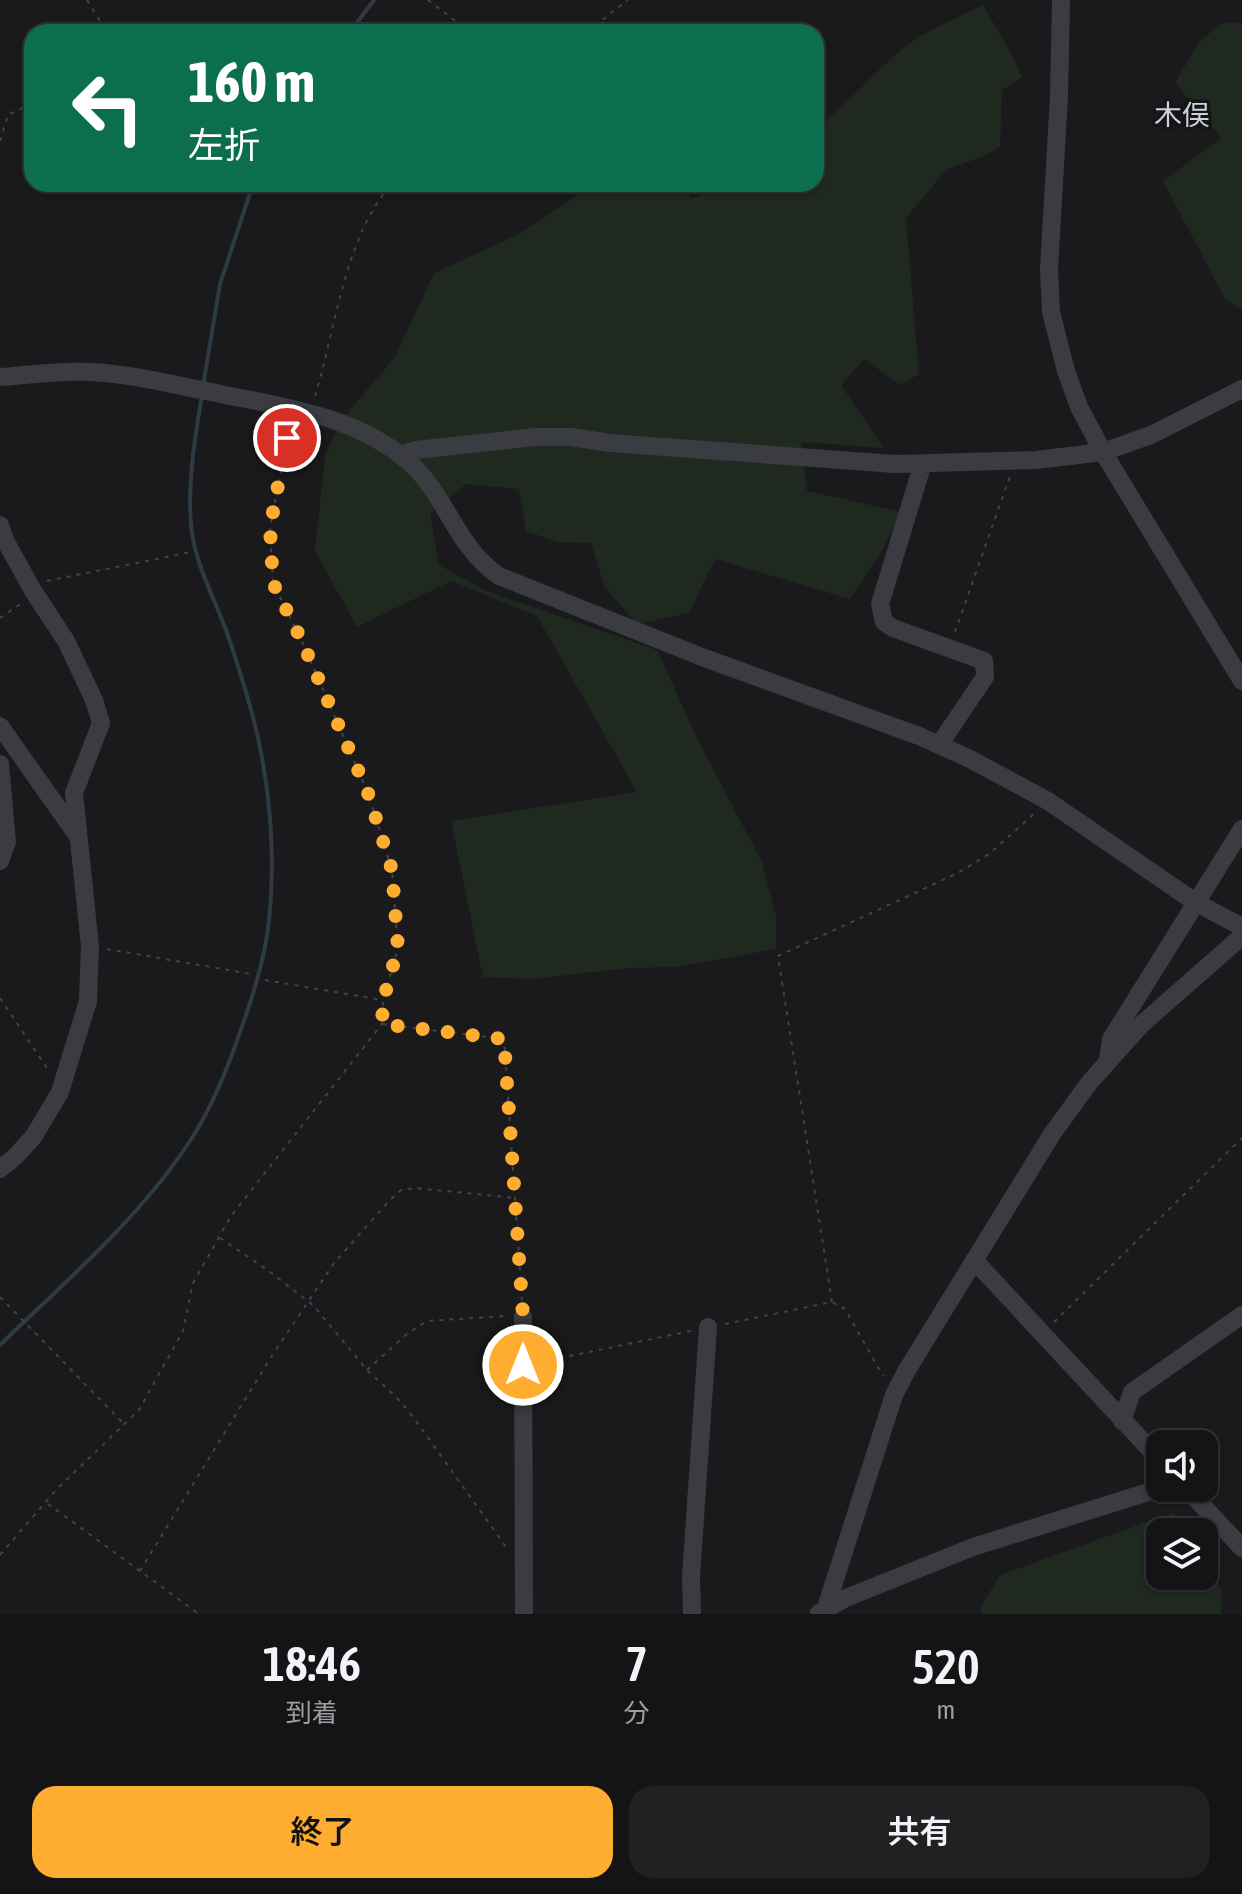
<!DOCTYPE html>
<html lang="ja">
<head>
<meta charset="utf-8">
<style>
	body { margin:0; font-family:"Asap Condensed","Noto Sans JP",sans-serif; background:#212123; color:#f1f3f6; height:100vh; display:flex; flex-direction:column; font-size:30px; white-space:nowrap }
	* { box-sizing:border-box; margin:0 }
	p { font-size:26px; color:#9d9ea1 }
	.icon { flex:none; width:44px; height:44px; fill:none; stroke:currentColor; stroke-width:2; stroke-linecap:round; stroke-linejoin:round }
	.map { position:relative; height:1614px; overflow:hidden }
	.drawer { display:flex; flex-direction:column; background:#141416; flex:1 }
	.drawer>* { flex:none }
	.hud { position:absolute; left:24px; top:24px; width:800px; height:168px; border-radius:24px; box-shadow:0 2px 6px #0004,0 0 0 2px #333335; background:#0b6e4f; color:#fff; overflow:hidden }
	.controls { position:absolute; left:1146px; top:1430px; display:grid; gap:16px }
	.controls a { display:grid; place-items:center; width:72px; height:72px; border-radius:16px; background:#141416; box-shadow:0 2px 6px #0004,0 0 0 2px #333335; font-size:40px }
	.pin { position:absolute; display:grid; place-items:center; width:68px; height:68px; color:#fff; margin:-34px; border:4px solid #fff; border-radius:50%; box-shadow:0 2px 8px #0007 }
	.me { position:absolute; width:88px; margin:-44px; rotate:0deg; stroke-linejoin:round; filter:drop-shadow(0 0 6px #0008) }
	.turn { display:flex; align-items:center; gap:28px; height:168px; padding:0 32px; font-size:36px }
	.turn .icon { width:104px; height:104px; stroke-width:2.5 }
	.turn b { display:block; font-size:56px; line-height:68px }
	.eta { display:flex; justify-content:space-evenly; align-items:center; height:136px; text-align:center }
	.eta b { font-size:48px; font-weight:600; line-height:56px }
	.button { display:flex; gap:16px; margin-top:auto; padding:16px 32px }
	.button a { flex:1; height:92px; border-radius:24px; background:#ffad30; color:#111; font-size:32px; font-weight:600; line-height:92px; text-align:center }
	.button a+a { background:#212123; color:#f1f3f6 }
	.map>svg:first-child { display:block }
	.green { fill:#1f2920 }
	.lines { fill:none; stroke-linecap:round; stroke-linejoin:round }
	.stream { stroke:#2e3b43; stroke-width:4 }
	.path { stroke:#404349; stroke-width:2; stroke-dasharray:4 6; stroke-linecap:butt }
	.minor { stroke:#3b3c42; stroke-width:18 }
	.route { stroke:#ffad30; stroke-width:14; stroke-dasharray:0 25.2 }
	.labels { text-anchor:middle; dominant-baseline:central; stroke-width:7; stroke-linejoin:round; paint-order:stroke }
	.quarter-label { font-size:28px; fill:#cdd1d9; stroke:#151518 }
</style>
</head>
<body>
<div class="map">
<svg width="1242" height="1614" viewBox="0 0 1242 1614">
	<rect width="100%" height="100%" fill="#1a1a1d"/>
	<!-- green -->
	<path class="green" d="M983,5L1011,53L1022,77L1002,90L1000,147L982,157L947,169L906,218L919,374L900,385L864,359L841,385L884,448L801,442L807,491L902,512L882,551L850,599L715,559L689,613L637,624L604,586L591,543L558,542L526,531L519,489L466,484L430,514L439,565L486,591L657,650L698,740L762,862L776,917V949L675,967L629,968L532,979L483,977L451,821L637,792L537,616L451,581L357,627L315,551L325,456L342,419L395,357L434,273L517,235L595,184H687L690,199L732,184H816V128C847,106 870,76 900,51C924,31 955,19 983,5Z
		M1221,23H1242V310L1225,299L1163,181L1221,138L1175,83L1198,43Z
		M1172,1513L1196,1532H1160V1576H1204V1551L1222,1593L1221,1614H982L980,1608L1000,1575Z"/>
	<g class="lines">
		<!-- stream -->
		<path class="stream" d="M350,32L374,0
			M203,386L220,284L253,184
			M0,1345C64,1283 136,1221 186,1147C206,1118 222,1082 234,1049C249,1008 264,965 269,921C276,854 270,782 253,717C245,688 236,658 226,630C214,598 197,567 192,533C186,489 195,438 202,395"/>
		<!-- path -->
		<path class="path" d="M87,0L107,32
			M428,0L470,32
			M587,32L628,0
			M0,141L8,115L32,103
			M315,396C334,336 346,229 393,184
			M47,581L191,552
			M0,618L22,603
			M955,632L1010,476
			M107,949L251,974
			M265,980L382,1000
			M0,998L49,1071
			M383,1024L504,1039L522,1301
			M220,1238L266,1269L313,1305L367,1370L400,1401L419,1425L506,1547
			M0,1297L125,1425
			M832,1302L778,956L958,873L989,854L1035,813
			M1054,1322L1242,1138
			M725,1324L832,1302L845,1309L883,1376
			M540,1362L691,1331
			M367,1370L407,1334L427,1321L506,1316
			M48,1504L199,1614
			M0,1555L56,1490L139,1410L183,1331L193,1283L231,1216L382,1024L383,1001L398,948L392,870L368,793L301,639L273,583L270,528L290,425
			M140,1571L271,1357L334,1263L389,1201L401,1190L415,1188L516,1198"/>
		<!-- minor -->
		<path class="minor" d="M1061,0L1059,97L1049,269L1051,312L1066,371L1079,407L1103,452L1242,681
			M0,377C30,375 61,370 91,372C132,374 171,384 211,392C281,407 353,414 409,462C447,495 454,545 499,576L702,657L919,736L970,759L1048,801L1195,902L1242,927
			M401,455L416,450L535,437H571L610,443L895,464L1036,460L1103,452L1151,435L1242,389
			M923,463L880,604L884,622L893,628L984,661L985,677L939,745
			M0,525L5,540L32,589L66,641L94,700L101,723L74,793L90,946L88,1001L60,1092L34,1136L15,1157L0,1169
			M0,726L77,835
			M0,764L7,842L0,861
			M1108,1060L1111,1039L1242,829
			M974,1260L1160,1460
			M523,1317L524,1614
			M1122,1421L1132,1392L1242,1315
			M1186,1488L1242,1548
			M819,1613L846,1598L973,1547L1161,1488
			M692,1614L691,1577L708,1327
			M824,1614L894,1395L907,1370L1052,1134L1089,1083L1141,1025L1242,936"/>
	</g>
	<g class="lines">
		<!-- route -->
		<path class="route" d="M287,438L270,528L273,583L301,639L368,793L392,870L398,948L383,1001L382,1024L504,1039L523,1316V1365"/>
	</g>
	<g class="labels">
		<!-- quarter labels -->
		<g class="quarter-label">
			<text x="1182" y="115">木俣</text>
		</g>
	</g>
</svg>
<div class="controls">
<a><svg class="icon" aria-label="sound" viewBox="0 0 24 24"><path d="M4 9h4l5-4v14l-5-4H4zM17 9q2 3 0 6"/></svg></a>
<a><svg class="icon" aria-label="layers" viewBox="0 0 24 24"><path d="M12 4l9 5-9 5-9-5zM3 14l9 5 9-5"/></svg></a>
</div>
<div class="pin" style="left:287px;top:438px;background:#d93025"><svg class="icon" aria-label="arrive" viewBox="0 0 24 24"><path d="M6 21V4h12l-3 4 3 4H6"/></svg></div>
<svg class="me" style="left:523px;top:1365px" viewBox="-20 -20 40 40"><circle r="17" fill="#ffad30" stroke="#fff" stroke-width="3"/><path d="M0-11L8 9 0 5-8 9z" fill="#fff"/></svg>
<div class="hud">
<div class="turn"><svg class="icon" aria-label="left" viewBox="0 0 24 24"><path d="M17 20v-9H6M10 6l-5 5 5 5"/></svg><div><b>160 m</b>左折</div></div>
</div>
</div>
<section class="drawer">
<div class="eta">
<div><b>18:46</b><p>到着</p></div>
<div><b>7</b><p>分</p></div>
<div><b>520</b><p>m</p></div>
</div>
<div class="button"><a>終了</a><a>共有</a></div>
</section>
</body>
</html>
